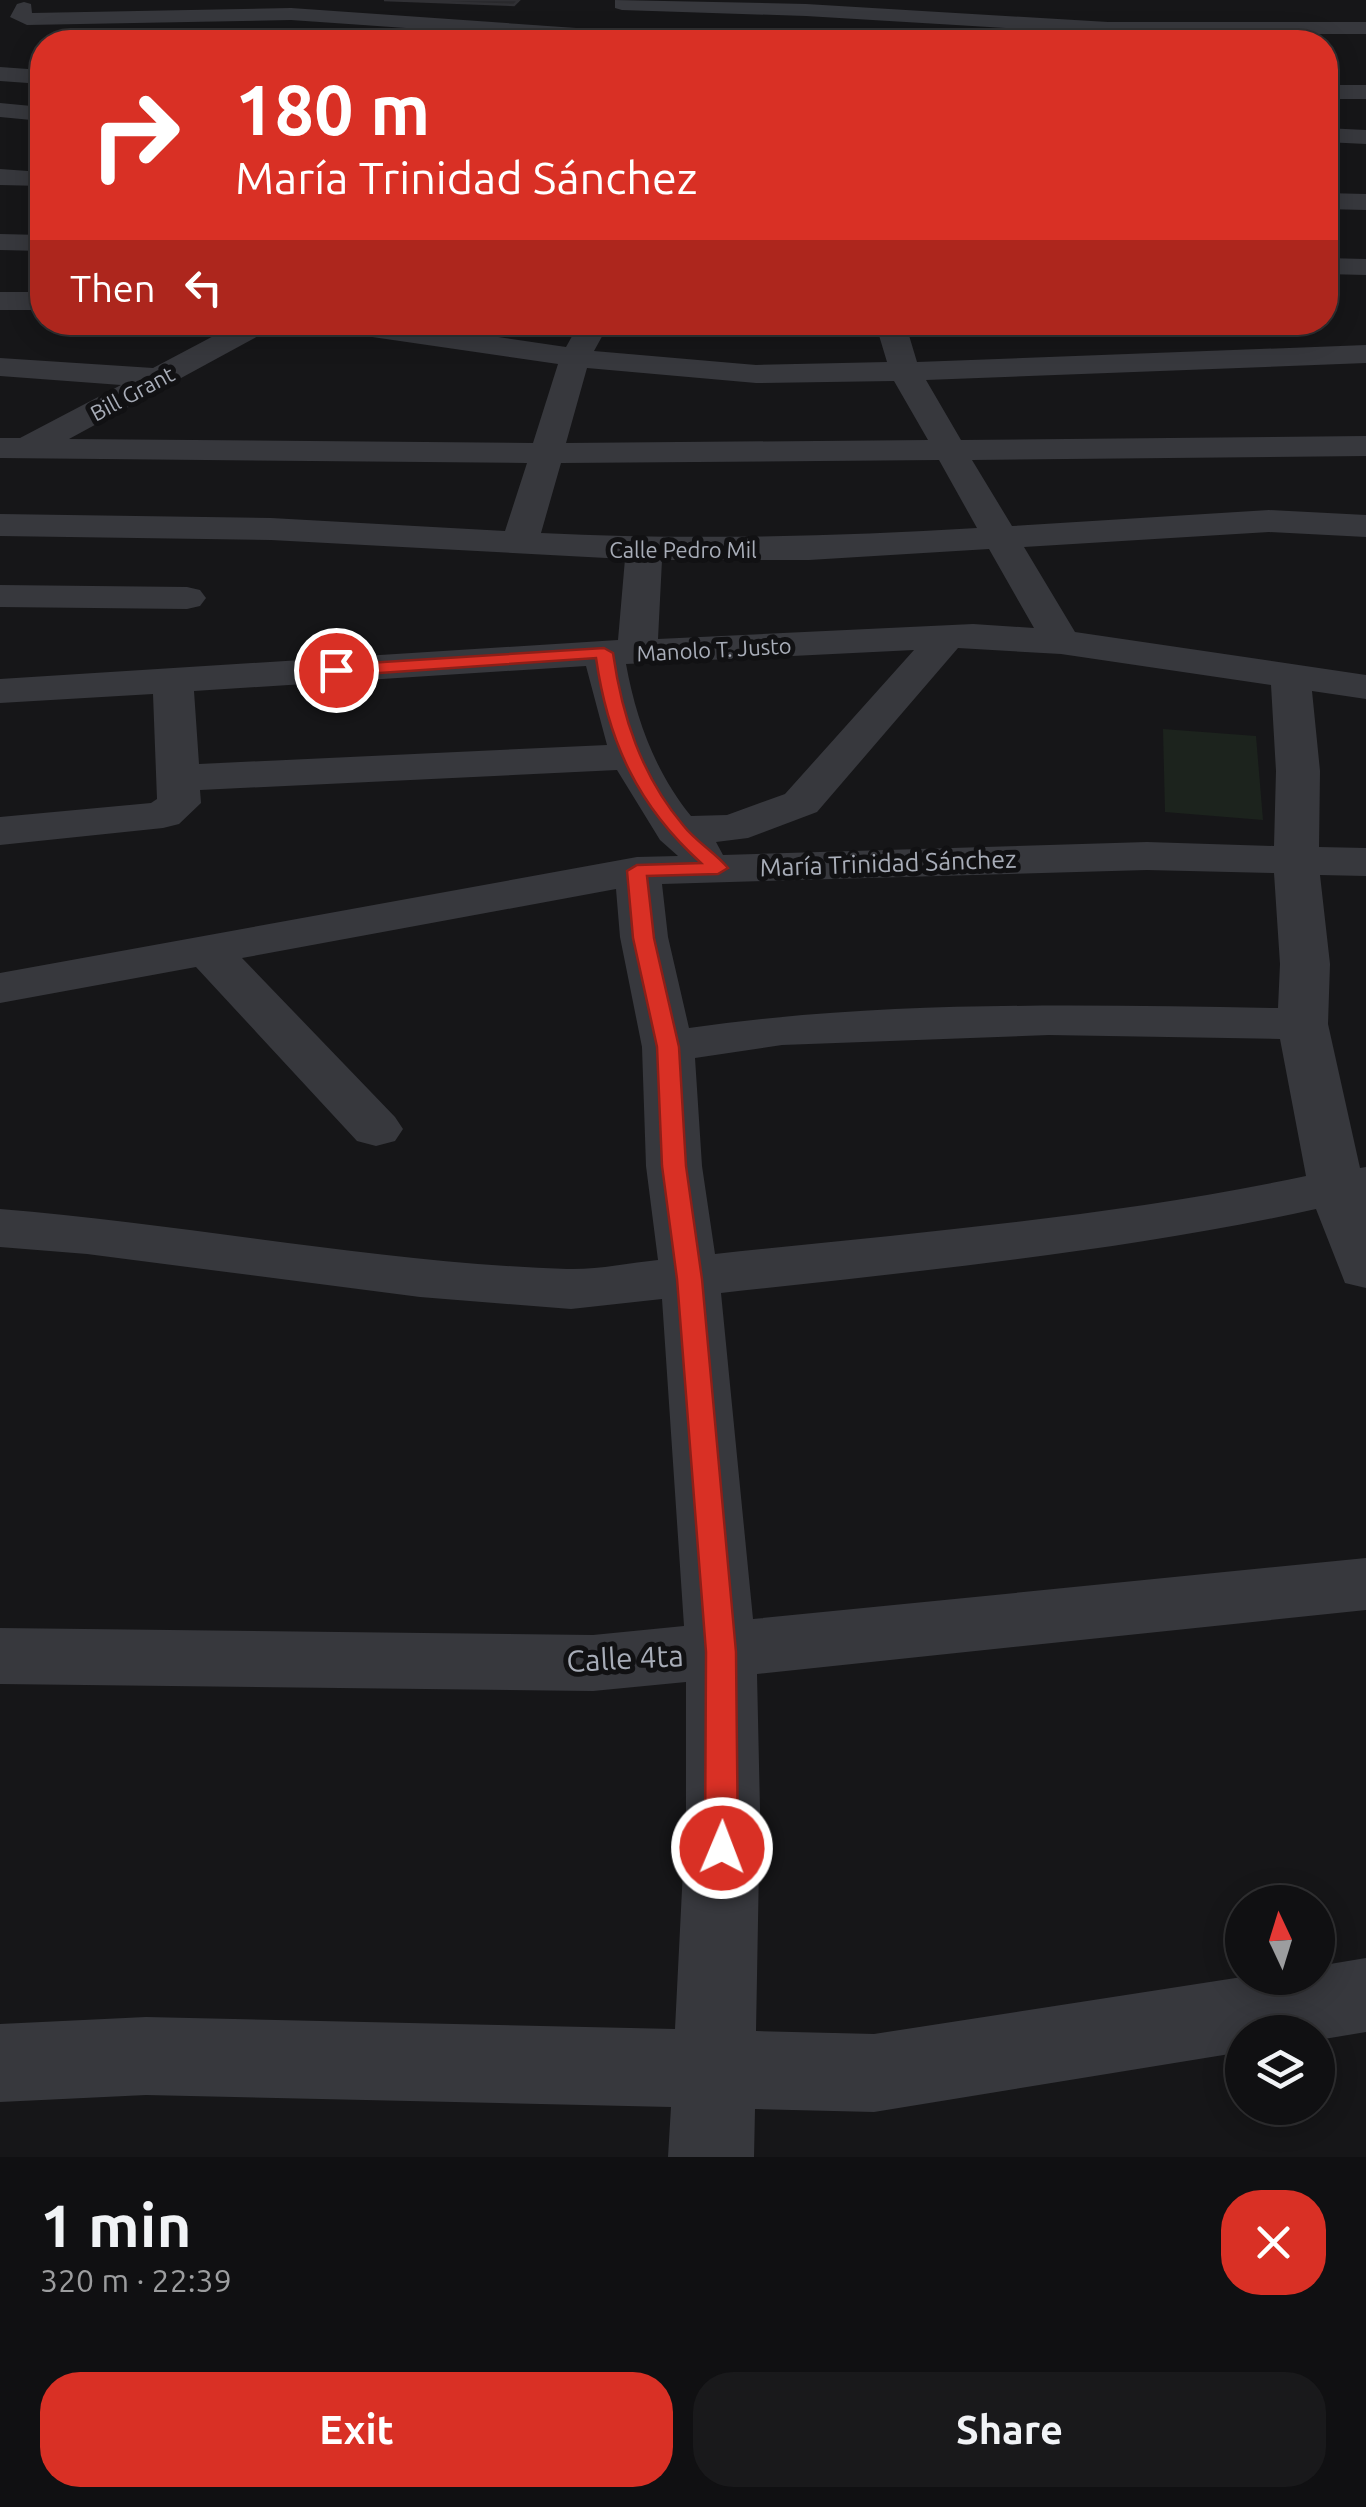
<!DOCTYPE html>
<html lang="en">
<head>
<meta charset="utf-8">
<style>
	body { margin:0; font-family:Ubuntu,sans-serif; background:#19191b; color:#f1f3f6; height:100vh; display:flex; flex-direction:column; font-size:38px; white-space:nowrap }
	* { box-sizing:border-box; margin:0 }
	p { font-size:32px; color:#9c9d9f }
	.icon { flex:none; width:55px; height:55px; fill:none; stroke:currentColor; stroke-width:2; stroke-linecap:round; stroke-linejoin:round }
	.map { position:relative; height:2157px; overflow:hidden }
	.panel { display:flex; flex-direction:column; background:#101012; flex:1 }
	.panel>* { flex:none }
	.hud { position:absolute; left:30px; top:30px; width:1308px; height:305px; border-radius:40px; box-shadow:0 5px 25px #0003,0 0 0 2px #303032; background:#d93025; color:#fff; overflow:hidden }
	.needle { width:65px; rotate:356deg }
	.fabs { position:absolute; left:1225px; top:1885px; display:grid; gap:20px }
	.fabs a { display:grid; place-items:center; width:110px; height:110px; border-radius:50%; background:#101012; box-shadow:0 5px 25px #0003,0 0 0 2px #303032; font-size:50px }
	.pin { position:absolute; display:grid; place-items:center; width:85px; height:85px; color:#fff; margin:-42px; border:5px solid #fff; border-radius:50%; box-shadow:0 2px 10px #0007 }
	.me { position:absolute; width:110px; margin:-55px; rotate:1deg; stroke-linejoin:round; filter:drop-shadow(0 0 8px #0008) }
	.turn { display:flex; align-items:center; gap:35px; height:210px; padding:0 40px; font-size:45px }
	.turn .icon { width:130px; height:130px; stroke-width:2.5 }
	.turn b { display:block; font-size:70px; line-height:85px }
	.then { display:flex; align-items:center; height:95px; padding:0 40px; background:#0003; gap:20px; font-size:38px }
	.round { display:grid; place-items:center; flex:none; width:105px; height:105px; border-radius:40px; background:#19191b }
	.overview { display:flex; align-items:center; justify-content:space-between; height:170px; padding:0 40px }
	h1 { font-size:60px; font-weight:600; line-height:75px }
	.button { display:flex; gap:20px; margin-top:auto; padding:20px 40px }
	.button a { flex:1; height:115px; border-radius:40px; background:#d93025; color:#fff; font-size:40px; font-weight:600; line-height:115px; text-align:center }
	.button a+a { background:#19191b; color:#f1f3f6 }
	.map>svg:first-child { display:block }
	.green { fill:#1c231d }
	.building { fill:#29292c; stroke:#303034; stroke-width:2.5 }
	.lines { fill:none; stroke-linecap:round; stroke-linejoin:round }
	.minor { fill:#37383d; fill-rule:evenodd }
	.route { fill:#d93025; stroke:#8d1f18; stroke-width:2.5 }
	.labels { text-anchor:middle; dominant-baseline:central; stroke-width:10; stroke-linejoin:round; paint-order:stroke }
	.far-street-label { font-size:22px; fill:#a8adb8; stroke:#111113 }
	.street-label { font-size:25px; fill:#a8adb8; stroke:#111113 }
	.near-street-label { font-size:30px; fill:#a8adb8; stroke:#111113 }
</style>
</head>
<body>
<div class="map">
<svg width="1366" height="2157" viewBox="0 0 1366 2157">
	<rect width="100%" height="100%" fill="#161618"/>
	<!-- green -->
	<path class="green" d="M1163,729L1256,736L1263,820L1165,812Z"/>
	<!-- building -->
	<path class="building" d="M384,0H519L514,5Z"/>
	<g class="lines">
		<!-- minor -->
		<path class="minor" d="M615,0L806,4L1108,22H1366V34H1108L806,16L622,10L615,8Z
			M24,2L31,4L32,13L291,8L677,35L688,41L609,42L291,20L27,25L10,17L17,4Z
			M0,67L42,70V84L0,81Z
			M1325,85H1366V99H1325Z
			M0,103L42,107V121L0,117Z
			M1325,128L1366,130V144L1325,142Z
			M0,169L42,172V186L0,185Z
			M1325,193L1366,194V210L1325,209Z
			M0,234L42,235V251L0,250Z
			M1325,258L1366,259V275L1325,274Z
			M0,292H42V310H0Z
			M240,322H277L273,328L69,439L533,443L558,364L331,331L317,322H397L566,347L580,322H610L594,351L756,365L887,362L875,322H905L917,362L1366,345V363L926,380L961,440L1366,436V456L972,460L1012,526L1269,510L1366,515V537L1269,532L1024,547L1075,632L1366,675V699L1312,691L1320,771L1319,847L1366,848V876L1320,875L1330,964L1328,1024L1360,1168L1366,1167V1288L1345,1283L1316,1209C1120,1252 919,1271 721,1293L753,1619L1366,1558V1610L757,1674L760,1810L756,2031L874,2034L1242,1977L1318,1978V1966L1366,1958V2032L1318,2040V2032H1242V2052L874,2112L755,2109L754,2157H668L671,2107L146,2095L0,2102V2024L146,2017L675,2029L686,1810V1682L593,1691L0,1684V1628L593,1635L684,1626L662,1299L571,1309L420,1297L87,1254L0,1247V1209C189,1224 378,1263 567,1269C597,1270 629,1263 658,1260L646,1166L642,1047L620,937L616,889L242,958L395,1117L403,1129L395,1141L376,1146L357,1141L196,967L0,1003V973L637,857L678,856L660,840L617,770L200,790L201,803L179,824L163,828L0,845V817L151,803L157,799L153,694L0,703V679L618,640L625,559L271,540L0,536V514L271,518L505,531L527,463L0,458V438H20L121,385L0,376V358L153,368ZM587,368L756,383L894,381L928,440L566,443ZM939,460L977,528C831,537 687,540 541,533L561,463ZM989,549L1034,628L973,624L658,639L662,560H809ZM958,648L1061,654L1271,685L1276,771L1274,846L1147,842L723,855L716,842L748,838L817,812ZM914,650L785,794L727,815L691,816C655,772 636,719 626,664ZM586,666L607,745L199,764L194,691ZM1147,870L1274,873L1280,964L1278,1008C1082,1005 884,1000 689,1028L668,937L662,884ZM1049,1035L1280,1039L1306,1176C1112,1217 912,1233 715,1254L702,1166L695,1058L782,1045Z
			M0,585L187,587L200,590L206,598L200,606L187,609L0,607Z"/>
	</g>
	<!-- route -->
	<path class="route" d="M604,648L613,653C622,716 641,775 683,825C696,842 715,852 728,868L718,874L647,876L654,938L679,1047L686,1166L702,1279L736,1652L738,1848L733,1858L722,1863L710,1858L705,1848L706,1652L677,1279L662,1166L657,1047L633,938L627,871L637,865L701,863C638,806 608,742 596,658L336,676L327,670L336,665Z"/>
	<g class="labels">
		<!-- far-street labels -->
		<g class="far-street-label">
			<text transform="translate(132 393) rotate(-28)">Bill Grant</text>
			<text x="683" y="549">Calle Pedro Mil</text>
			<text transform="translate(714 649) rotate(-3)">Manolo T. Justo</text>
		</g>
		<!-- street labels -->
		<g class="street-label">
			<text transform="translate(888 863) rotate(-2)">María Trinidad Sánchez</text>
		</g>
		<!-- near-street labels -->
		<g class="near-street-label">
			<text transform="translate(625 1658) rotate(-3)">Calle 4ta</text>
		</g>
	</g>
</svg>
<div class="fabs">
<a><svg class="needle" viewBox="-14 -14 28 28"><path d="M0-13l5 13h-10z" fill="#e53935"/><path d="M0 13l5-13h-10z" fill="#9c9d9f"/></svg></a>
<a><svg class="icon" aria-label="layers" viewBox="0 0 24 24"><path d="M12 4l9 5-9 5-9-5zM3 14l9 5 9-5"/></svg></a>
</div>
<div class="pin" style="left:336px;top:670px;background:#d93025"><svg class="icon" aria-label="arrive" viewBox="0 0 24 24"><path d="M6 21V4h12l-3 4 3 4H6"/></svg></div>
<svg class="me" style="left:722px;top:1848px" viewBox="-20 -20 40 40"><circle r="17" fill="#d93025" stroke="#fff" stroke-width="3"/><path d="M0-11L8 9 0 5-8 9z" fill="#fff"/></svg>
<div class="hud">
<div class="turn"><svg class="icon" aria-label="right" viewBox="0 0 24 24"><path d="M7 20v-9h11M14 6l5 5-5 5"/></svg><div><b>180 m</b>María Trinidad Sánchez</div></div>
<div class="then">Then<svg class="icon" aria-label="left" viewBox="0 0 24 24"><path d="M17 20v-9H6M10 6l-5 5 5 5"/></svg></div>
</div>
</div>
<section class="panel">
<div class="overview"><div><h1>1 min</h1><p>320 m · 22:39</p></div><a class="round" style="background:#d93025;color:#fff"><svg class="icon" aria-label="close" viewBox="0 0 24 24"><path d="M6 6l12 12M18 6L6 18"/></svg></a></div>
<div class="button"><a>Exit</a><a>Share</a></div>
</section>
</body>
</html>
